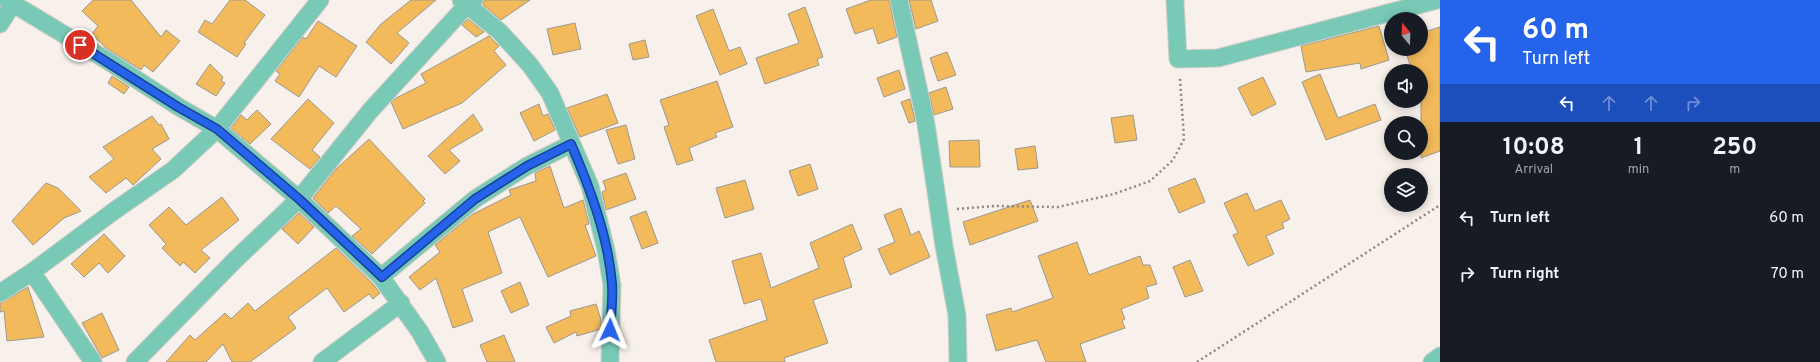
<!DOCTYPE html>
<html lang="en">
<head>
<meta charset="utf-8">
<style>
	body { margin:0; font-family:Overpass,sans-serif; background:#20242c; color:#f1f3f6; height:100vh; display:flex; flex-direction:column; font-size:15px; white-space:nowrap }
	* { box-sizing:border-box; margin:0 }
	p { font-size:13px; color:#9ea1a6 }
	.icon { flex:none; width:22px; height:22px; fill:none; stroke:currentColor; stroke-width:2; stroke-linecap:round; stroke-linejoin:round }
	.map { position:relative; flex:1; overflow:hidden }
	.sheet { display:flex; flex-direction:column; background:#171b24; width:380px }
	.sheet>* { flex:none }
	.banner { background:#2563eb; color:#fff; overflow:hidden }
	.needle { width:26px; rotate:341deg }
	.buttons { position:absolute; left:1384px; top:12px; display:grid; gap:8px }
	.buttons a { display:grid; place-items:center; width:44px; height:44px; border-radius:50%; background:#171b24; box-shadow:0 2px 10px #0003; font-size:20px }
	.pin { position:absolute; display:grid; place-items:center; width:34px; height:34px; color:#fff; margin:-17px; border:2px solid #fff; border-radius:50%; box-shadow:0 1px 4px #0007 }
	.me { position:absolute; width:44px; margin:-22px; rotate:2deg; stroke-linejoin:round; filter:drop-shadow(0 0 3px #0008) }
	.turn { display:flex; align-items:center; gap:14px; height:84px; padding:0 16px; font-size:18px }
	.turn .icon { width:52px; height:52px; stroke-width:2.5 }
	.turn b { display:block; font-size:28px; line-height:34px }
	.lanes { display:flex; align-items:center; height:38px; padding:0 16px; background:#0003; justify-content:center; gap:20px; direction:ltr }
	.lanes .off { opacity:.35 }
	.eta { display:flex; justify-content:space-evenly; align-items:center; height:68px; text-align:center }
	.eta b { font-size:24px; font-weight:700; line-height:28px }
	ul { padding:0; list-style:none }
	li { display:flex; align-items:center; gap:12px; height:56px; padding:0 16px }
	li div { flex:1 }
	li b { display:block; font-size:15px }
	li em { font-style:normal }
	main { display:flex; flex:1; min-height:0 }
	.map>svg:first-child { display:block }
	.building { fill:#f2ba5a; stroke:#9c9891 }
	.lines { fill:none; stroke-linecap:round; stroke-linejoin:round }
	.minor-casing { stroke:#d2ccc7; stroke-width:19 }
	.path { stroke:#8c8784; stroke-width:2.5; stroke-dasharray:2 3; stroke-linecap:butt }
	.minor { stroke:#78c9b5; stroke-width:17 }
	.route-casing { stroke:#184099; stroke-width:10 }
	.route { stroke:#2563eb; stroke-width:7 }
</style>
</head>
<body>
<main>
<div class="map">
<svg width="1440" height="362" viewBox="0 0 1440 362">
	<rect width="100%" height="100%" fill="#f7f0eb"/>
	<!-- building -->
	<path class="building" d="M93,0H131L161,37L166,30L180,41L153,72L144,65L141,70L106,48L92,34L98,26L82,11Z
		M230,0H245L265,15L244,43L246,44L237,57L198,32L205,20L212,24Z
		M411,0H436L397,33L409,43L391,64L366,42L381,24Z
		M484,0H530L501,20L483,5Z
		M871,0H889L897,37L878,44L873,28L855,34L846,9Z
		M909,0H931L938,21L916,29Z
		M805,7L823,57L817,59L819,65L765,84L756,58L799,43L788,14Z
		M713,9L729,51L740,47L747,64L720,75L696,16Z
		M468,19L484,32L476,37L462,25Z
		M318,21L357,46L336,77L319,66L299,97L275,81L280,74L276,71L303,37L306,39Z
		M575,23L581,49L553,55L547,29Z
		M1379,26L1389,60L1361,69L1360,63L1306,72L1301,46Z
		M1440,27V151L1421,158V71H1412L1405,49H1421V33Z
		M489,36L499,46L494,51L506,65L462,103L403,129L391,102L396,98L426,83L421,74Z
		M645,40L649,57L633,60L629,44Z
		M947,52L956,75L938,81L930,58Z
		M210,64L223,77L221,81L225,83L216,96L196,84Z
		M899,70L905,89L884,97L877,78Z
		M1320,74L1338,118L1375,104L1381,120L1326,140L1302,82Z
		M112,76L129,87L124,94L108,83Z
		M1263,77L1276,104L1252,116L1238,88Z
		M717,81L733,127L715,133L717,137L689,148L693,160L677,165L664,127L669,125L660,100Z
		M946,87L953,109L934,115L929,93Z
		M607,94L618,123L580,137L567,108Z
		M308,99L334,123L312,150L320,157L310,169L271,139Z
		M910,99L915,121L909,123L901,102Z
		M539,104L543,116L548,114L555,130L534,141L520,113Z
		M257,110L271,124L250,144L231,128L241,115L247,120Z
		M473,114L483,130L449,150L460,161L445,174L428,156Z
		M1133,115L1137,140L1115,143L1111,118Z
		M152,116L159,125L161,124L169,139L152,149L161,159L133,185L126,178L106,193L89,177L114,159L103,147Z
		M626,125L635,159L618,164L606,130Z
		M369,139L425,199L423,201L425,203L372,254L352,236L361,229L336,206L328,213L313,198L336,169Z
		M979,140L980,167H950L949,141Z
		M1035,146L1038,168L1018,170L1015,149Z
		M810,164L818,189L798,196L789,171Z
		M550,166L564,208L583,200L589,224L585,225L596,256L548,277L520,217L488,232L502,273L462,289L473,321L453,328L436,278L420,290L409,277L440,252L435,245L473,214L511,195L509,190L536,181L535,173Z
		M626,173L636,199L606,210L602,192L606,190L603,181Z
		M1195,178L1205,202L1179,213L1168,189Z
		M745,180L754,209L725,218L716,188Z
		M46,183L58,188L81,211L64,218L33,245L12,221Z
		M1247,193L1255,211L1281,200L1290,219L1282,223L1284,228L1266,236L1274,254L1248,266L1233,235L1238,233L1224,203Z
		M222,197L239,220L201,250L210,258L195,273L183,262L180,266L162,248L166,244L149,225L169,207L186,225Z
		M1030,200L1038,221L970,245L963,222Z
		M901,208L911,235L919,231L930,257L890,275L878,249L895,242L884,215Z
		M646,211L658,243L642,249L630,217Z
		M299,213L314,227L298,244L282,229Z
		M852,224L862,249L843,258L852,287L813,300L828,343L784,358L785,362H716L709,340L767,320L761,299L744,304L732,261L761,253L771,288L819,268L810,243Z
		M104,234L125,256L108,273L99,263L84,277L71,264Z
		M1077,242L1089,275L1140,256L1143,265H1150L1157,284L1146,287L1149,298L1121,309L1125,319L1122,321L1125,328L1080,344L1086,362H1046L1037,340L996,351L986,315L1011,308L1012,312L1053,298L1038,256Z
		M336,248L373,284L380,293L373,299L369,294L344,312L327,288L288,317L296,328L250,362H232L223,344L206,362H166L190,335L195,340L225,313L231,319L248,303L255,311Z
		M1190,260L1203,291L1185,297L1173,267Z
		M520,282L529,305L511,313L501,291Z
		M28,287L44,337L7,341L4,311L0,312V303L5,301Z
		M596,304L601,320V329L577,336L576,332L554,343L546,327L571,316L570,311Z
		M102,313L119,350L102,358L82,323Z
		M504,335L515,362H487L480,345Z"/>
	<g class="lines">
		<!-- minor casing -->
		<g class="minor-casing">
			<path id="minor" d="M7,0L108,61L179,107L217,129L299,199L381,277L420,332L437,362
				M461,0L500,32L530,65L550,93L590,186L606,250L612,285L610,362
				M899,0L926,124L944,246L957,315L958,362
				M1175,0L1178,59L1218,58L1437,0
				M0,24L15,0
				M32,272L93,362
				M381,277L475,199L527,166L571,144
				M0,293L32,272L114,211L173,170L217,129L320,0
				M135,362L235,260L299,199L370,111L466,6L474,0
				M322,362L401,303
				M1432,362L1440,356"/>
		</g>
		<!-- path -->
		<path class="path" d="M957,209L994,206L1058,207L1114,194L1150,181L1173,160L1184,139L1180,78
			M1197,362L1440,205"/>
		<!-- minor -->
		<use href="#minor" class="minor"/>
	</g>
	<g class="lines">
		<!-- route casing -->
		<g class="route-casing">
			<path id="route" d="M80,45L178,107L217,129L299,199L382,277L475,199L527,166L571,144C590,188 608,236 612,284C613,299 611,316 610,330"/>
		</g>
		<!-- route -->
		<use href="#route" class="route"/>
	</g>
</svg>
<div class="buttons">
<a><svg class="needle" viewBox="-14 -14 28 28"><path d="M0-13l5 13h-10z" fill="#e53935"/><path d="M0 13l5-13h-10z" fill="#9ea1a6"/></svg></a>
<a><svg class="icon" aria-label="sound" viewBox="0 0 24 24"><path d="M4 9h4l5-4v14l-5-4H4zM17 9q2 3 0 6"/></svg></a>
<a><svg class="icon" aria-label="search" viewBox="0 0 24 24"><circle cx="10" cy="10" r="6"/><path d="M15 15l6 6"/></svg></a>
<a><svg class="icon" aria-label="layers" viewBox="0 0 24 24"><path d="M12 4l9 5-9 5-9-5zM3 14l9 5 9-5"/></svg></a>
</div>
<div class="pin" style="left:80px;top:45px;background:#d93025"><svg class="icon" aria-label="arrive" viewBox="0 0 24 24"><path d="M6 21V4h12l-3 4 3 4H6"/></svg></div>
<svg class="me" style="left:610px;top:330px" viewBox="-20 -20 40 40"><path d="M0-17L14 15 0 8-14 15z" fill="#2563eb" stroke="#fff" stroke-width="4"/></svg>
</div>
<section class="sheet">
<div class="banner">
<div class="turn"><svg class="icon" aria-label="left" viewBox="0 0 24 24"><path d="M17 20v-9H6M10 6l-5 5 5 5"/></svg><div><b>60 m</b>Turn left</div></div>
<div class="lanes"><svg class="icon" aria-label="left" viewBox="0 0 24 24"><path d="M17 20v-9H6M10 6l-5 5 5 5"/></svg><svg class="icon off" aria-label="ahead" viewBox="0 0 24 24"><path d="M12 20V5M6 11l6-6 6 6"/></svg><svg class="icon off" aria-label="ahead" viewBox="0 0 24 24"><path d="M12 20V5M6 11l6-6 6 6"/></svg><svg class="icon off" aria-label="right" viewBox="0 0 24 24"><path d="M7 20v-9h11M14 6l5 5-5 5"/></svg></div>
</div>
<div class="eta">
<div><b>10:08</b><p>Arrival</p></div>
<div><b>1</b><p>min</p></div>
<div><b>250</b><p>m</p></div>
</div>
<ul>
<li><svg class="icon" aria-label="left" viewBox="0 0 24 24"><path d="M17 20v-9H6M10 6l-5 5 5 5"/></svg><div><b>Turn left</b></div><em>60 m</em></li>
<li><svg class="icon" aria-label="right" viewBox="0 0 24 24"><path d="M7 20v-9h11M14 6l5 5-5 5"/></svg><div><b>Turn right</b></div><em>70 m</em></li>
</ul>
</section>
</main>
</body>
</html>
